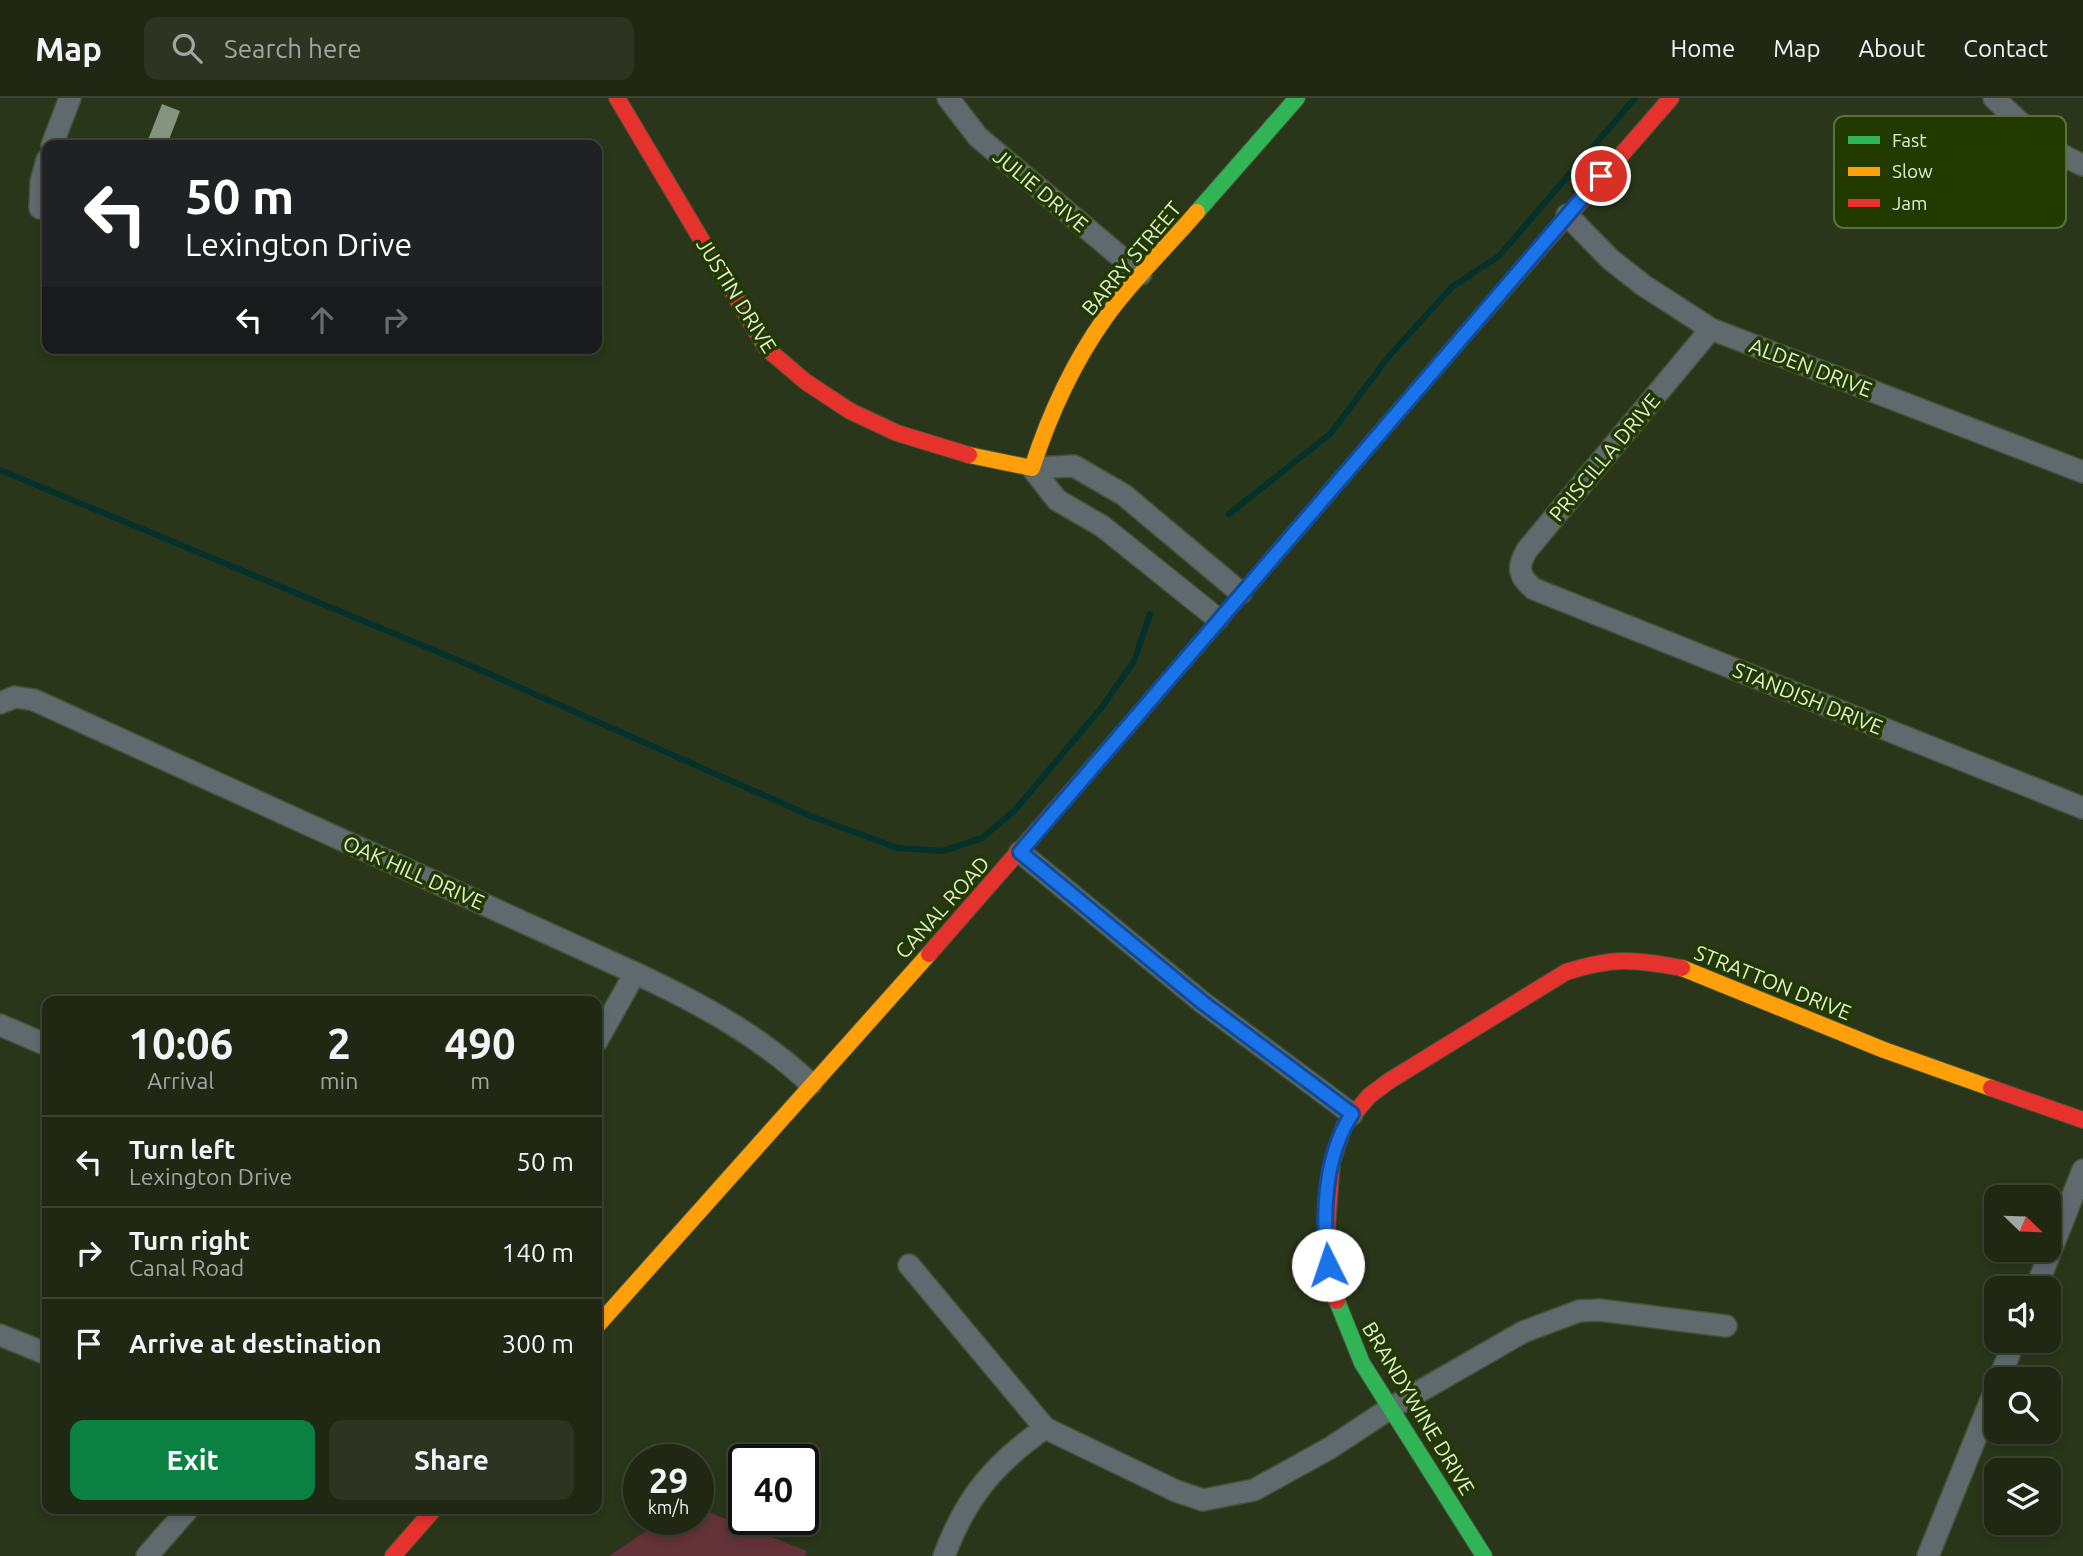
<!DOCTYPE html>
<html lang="en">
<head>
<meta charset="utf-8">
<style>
	body { margin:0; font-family:Ubuntu,sans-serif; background:#2d3421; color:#f1f3f6; height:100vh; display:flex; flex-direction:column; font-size:26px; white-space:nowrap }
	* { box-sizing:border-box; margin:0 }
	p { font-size:23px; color:#a2a6a0 }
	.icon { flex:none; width:38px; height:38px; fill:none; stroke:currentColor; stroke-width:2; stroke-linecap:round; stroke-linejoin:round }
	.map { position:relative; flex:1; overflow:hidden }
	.drawer { position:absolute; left:42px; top:898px; width:560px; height:518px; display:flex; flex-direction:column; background:#202813; border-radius:14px; box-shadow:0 4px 10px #0003,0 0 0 2px #3d4433 }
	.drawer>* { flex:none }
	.guide { position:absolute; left:42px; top:42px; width:560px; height:214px; border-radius:14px; box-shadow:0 4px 10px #0003,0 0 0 2px #3d4433; background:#202124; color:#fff; overflow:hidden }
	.needle { width:46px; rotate:113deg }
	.fabs { position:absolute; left:1984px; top:1087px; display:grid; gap:14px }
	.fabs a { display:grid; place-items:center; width:77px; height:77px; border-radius:14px; background:#202813; box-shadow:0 4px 10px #0003,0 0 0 2px #3d4433; font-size:35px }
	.speed { position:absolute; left:623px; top:1346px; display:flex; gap:14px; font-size:35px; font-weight:700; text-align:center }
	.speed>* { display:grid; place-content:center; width:91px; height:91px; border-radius:50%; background:#202813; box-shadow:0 4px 10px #0003,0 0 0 2px #3d4433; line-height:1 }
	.speed small { font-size:18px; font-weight:400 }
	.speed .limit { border:4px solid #111; border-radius:10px; background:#fff; color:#111 }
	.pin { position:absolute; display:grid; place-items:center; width:60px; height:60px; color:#fff; margin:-30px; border:4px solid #fff; border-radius:50%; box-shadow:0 2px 7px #0007 }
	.me { position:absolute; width:77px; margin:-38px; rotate:356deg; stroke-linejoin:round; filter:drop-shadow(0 0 5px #0008) }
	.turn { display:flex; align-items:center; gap:24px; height:147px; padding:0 28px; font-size:32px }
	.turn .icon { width:91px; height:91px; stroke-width:2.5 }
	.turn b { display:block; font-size:49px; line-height:60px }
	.lanes { display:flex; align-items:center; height:66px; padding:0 28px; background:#0003; justify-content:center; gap:35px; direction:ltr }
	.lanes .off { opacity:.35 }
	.eta { display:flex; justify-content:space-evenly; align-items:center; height:119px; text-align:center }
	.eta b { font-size:42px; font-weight:600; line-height:49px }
	.action { display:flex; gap:14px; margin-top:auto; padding:14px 28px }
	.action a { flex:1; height:80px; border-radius:14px; background:#0b8043; color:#fff; font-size:28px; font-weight:600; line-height:80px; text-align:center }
	.action a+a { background:#2d3421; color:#f1f3f6 }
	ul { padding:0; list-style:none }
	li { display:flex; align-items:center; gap:21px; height:91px; padding:0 28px; border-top:2px solid #3d4433 }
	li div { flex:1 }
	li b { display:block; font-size:26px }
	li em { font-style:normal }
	header { display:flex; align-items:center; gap:42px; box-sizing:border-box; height:98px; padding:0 35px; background:#202813; border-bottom:2px solid #3d4433 }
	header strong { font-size:33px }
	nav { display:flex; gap:38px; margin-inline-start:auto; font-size:24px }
	.search { width:490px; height:63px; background:#2d3421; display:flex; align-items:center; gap:18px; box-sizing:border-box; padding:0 24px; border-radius:14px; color:#a2a6a0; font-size:26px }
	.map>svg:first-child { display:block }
	.green { fill:#633339 }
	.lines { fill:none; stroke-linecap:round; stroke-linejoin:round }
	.stream { stroke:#04312b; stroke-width:6 }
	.building { fill:#84947e }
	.street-casing { stroke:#465139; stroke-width:24 }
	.fast-casing { stroke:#465139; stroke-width:18 }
	.slow-casing { stroke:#465139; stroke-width:18 }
	.jam-casing { stroke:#465139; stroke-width:18 }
	.street { stroke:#606a6e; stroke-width:21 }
	.fast { stroke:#30b455; stroke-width:16 }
	.slow { stroke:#ff9f0a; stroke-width:16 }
	.jam { stroke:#e5322d; stroke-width:16 }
	.route-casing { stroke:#114b97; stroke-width:18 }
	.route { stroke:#1a73e8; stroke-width:12 }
	.labels { text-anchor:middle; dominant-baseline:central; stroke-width:7; stroke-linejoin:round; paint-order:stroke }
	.street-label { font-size:21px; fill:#dfeed1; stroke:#223900 }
	.key { fill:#223900; stroke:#5b6f3f; stroke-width:2 }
	.key-label { font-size:19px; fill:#dfeed1 }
</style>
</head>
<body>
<header>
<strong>Map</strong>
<div class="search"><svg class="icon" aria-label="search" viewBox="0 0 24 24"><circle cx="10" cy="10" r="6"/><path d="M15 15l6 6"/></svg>Search here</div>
<nav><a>Home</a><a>Map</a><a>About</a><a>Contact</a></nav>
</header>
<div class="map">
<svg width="2083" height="1458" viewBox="0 0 2083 1458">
	<rect width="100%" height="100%" fill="#2a3619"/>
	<!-- green -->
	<path class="green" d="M698,1410L807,1453L805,1458H609L664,1421H698Z"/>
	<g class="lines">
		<!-- stream -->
		<path class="stream" d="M0,372L460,563L813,719L898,750L943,753L982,740L1015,712L1102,609L1134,563L1150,516
			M1229,416L1330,336L1389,258L1452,189L1499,158L1635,0"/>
	</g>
	<!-- building -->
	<path class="building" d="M162,6L180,13L167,47H146Z"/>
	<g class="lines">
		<!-- street casing -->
		<g class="street-casing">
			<path id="street" d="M948,0L978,39L1141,176
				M1994,0C2022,26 2047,53 2083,67
				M52,47L70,0
				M40,110L41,84L47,62
				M1567,117L1610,161L1643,187L1711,231L2083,374
				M1711,231L1527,452C1517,469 1518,478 1534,491L2083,710
				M1218,521L1102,428L1057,402L1032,370L1074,368L1124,397L1241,495
				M0,605L15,599L34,602L635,875C699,905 759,937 811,986
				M1020,754L1202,904L1352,1016
				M0,927L47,947
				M597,943L635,875
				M909,1167L1045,1330L1176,1393L1203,1402L1254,1392L1330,1350L1389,1311L1523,1234L1579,1213L1599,1212L1726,1228
				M2036,1190L2083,1072
				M0,1237L47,1256
				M1999,1281L2015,1242
				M147,1458L189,1410
				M944,1458C966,1399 994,1366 1045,1330
				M1928,1458L1997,1287"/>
		</g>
		<!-- fast casing -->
		<g class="fast-casing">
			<path id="fast" d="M1197,114L1297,0
				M1337,1203L1362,1265L1484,1458"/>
		</g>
		<!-- slow casing -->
		<g class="slow-casing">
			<path id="slow" d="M969,357L1032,370C1049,318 1073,265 1105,220C1131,183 1167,149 1197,114
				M1137,618L1448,256
				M1682,870L1884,952L1991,990
				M597,1228L929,856"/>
		</g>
		<!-- jam casing -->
		<g class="jam-casing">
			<path id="jam" d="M617,0L766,250L806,284L850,313L897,335L969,357
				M1448,256L1671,0
				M929,856L1137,618
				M1991,990L2083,1022
				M1337,1203L1326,1142L1332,1064L1344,1028L1369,998L1389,983L1566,874C1614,859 1633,861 1682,870
				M393,1458L435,1410"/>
		</g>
		<!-- street -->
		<use href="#street" class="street"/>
		<!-- fast -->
		<use href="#fast" class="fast"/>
		<!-- slow -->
		<use href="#slow" class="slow"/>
		<!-- jam -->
		<use href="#jam" class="jam"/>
	</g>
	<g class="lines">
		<!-- route casing -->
		<g class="route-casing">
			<path id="route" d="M1328,1167C1322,1118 1324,1058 1352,1016L1202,904L1020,754L1601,78"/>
		</g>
		<!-- route -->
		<use href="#route" class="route"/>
	</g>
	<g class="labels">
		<!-- street labels -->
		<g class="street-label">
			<text transform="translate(1041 92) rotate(40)">JULIE DRIVE</text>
			<text transform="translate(1131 160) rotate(-50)">BARRY STREET</text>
			<text transform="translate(737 197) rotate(58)">JUSTIN DRIVE</text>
			<text transform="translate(1811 269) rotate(21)">ALDEN DRIVE</text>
			<text transform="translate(1604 359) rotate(-50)">PRISCILLA DRIVE</text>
			<text transform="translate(1808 600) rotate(22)">STANDISH DRIVE</text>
			<text transform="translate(414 774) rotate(24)">OAK HILL DRIVE</text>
			<text transform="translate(942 809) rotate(-48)">CANAL ROAD</text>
			<text transform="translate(1773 884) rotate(22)">STRATTON DRIVE</text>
			<text transform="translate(1419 1310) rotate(59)">BRANDYWINE DRIVE</text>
		</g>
	</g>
	<!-- legend -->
	<rect x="1834" y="18" width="232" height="112" rx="10" class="key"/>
	<rect x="1848" y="38" width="32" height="8" fill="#30b455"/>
	<rect x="1848" y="69" width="32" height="9" fill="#ff9f0a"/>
	<rect x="1848" y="101" width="32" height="8" fill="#e5322d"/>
	<g class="key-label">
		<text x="1892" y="49">Fast</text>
		<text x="1892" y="80">Slow</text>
		<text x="1892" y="112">Jam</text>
	</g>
</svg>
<div class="fabs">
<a><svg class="needle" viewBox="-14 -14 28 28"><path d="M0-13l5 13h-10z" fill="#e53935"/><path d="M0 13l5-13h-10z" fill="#a2a6a0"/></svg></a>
<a><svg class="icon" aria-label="sound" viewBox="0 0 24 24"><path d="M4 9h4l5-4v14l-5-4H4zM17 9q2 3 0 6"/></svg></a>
<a><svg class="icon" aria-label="search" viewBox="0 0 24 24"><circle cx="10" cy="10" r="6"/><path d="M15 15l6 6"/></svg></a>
<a><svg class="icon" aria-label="layers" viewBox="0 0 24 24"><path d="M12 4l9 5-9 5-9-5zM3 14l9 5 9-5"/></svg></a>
</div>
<div class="speed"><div>29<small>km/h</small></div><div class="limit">40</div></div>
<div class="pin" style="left:1601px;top:78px;background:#d93025"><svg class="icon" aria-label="arrive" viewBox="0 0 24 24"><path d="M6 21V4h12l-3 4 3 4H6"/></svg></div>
<svg class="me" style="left:1328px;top:1167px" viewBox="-20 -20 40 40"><circle r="19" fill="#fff"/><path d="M0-13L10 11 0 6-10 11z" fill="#1a73e8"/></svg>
<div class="guide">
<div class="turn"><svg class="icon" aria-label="left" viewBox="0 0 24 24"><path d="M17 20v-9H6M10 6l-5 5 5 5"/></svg><div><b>50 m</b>Lexington Drive</div></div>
<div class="lanes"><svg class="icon" aria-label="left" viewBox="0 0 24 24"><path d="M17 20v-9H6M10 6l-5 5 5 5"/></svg><svg class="icon off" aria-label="ahead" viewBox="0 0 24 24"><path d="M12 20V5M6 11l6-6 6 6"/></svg><svg class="icon off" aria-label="right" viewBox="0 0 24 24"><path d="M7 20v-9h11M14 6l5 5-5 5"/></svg></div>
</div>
<section class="drawer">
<div class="eta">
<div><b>10:06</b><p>Arrival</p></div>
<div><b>2</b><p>min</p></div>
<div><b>490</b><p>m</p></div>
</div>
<ul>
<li><svg class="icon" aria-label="left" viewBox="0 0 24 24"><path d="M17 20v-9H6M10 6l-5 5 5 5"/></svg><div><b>Turn left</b><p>Lexington Drive</p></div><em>50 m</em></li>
<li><svg class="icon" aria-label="right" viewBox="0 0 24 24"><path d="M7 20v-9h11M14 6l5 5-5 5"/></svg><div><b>Turn right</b><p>Canal Road</p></div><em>140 m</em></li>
<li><svg class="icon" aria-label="arrive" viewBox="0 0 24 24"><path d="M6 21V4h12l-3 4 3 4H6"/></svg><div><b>Arrive at destination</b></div><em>300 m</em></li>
</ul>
<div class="action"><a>Exit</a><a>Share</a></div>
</section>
</div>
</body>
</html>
